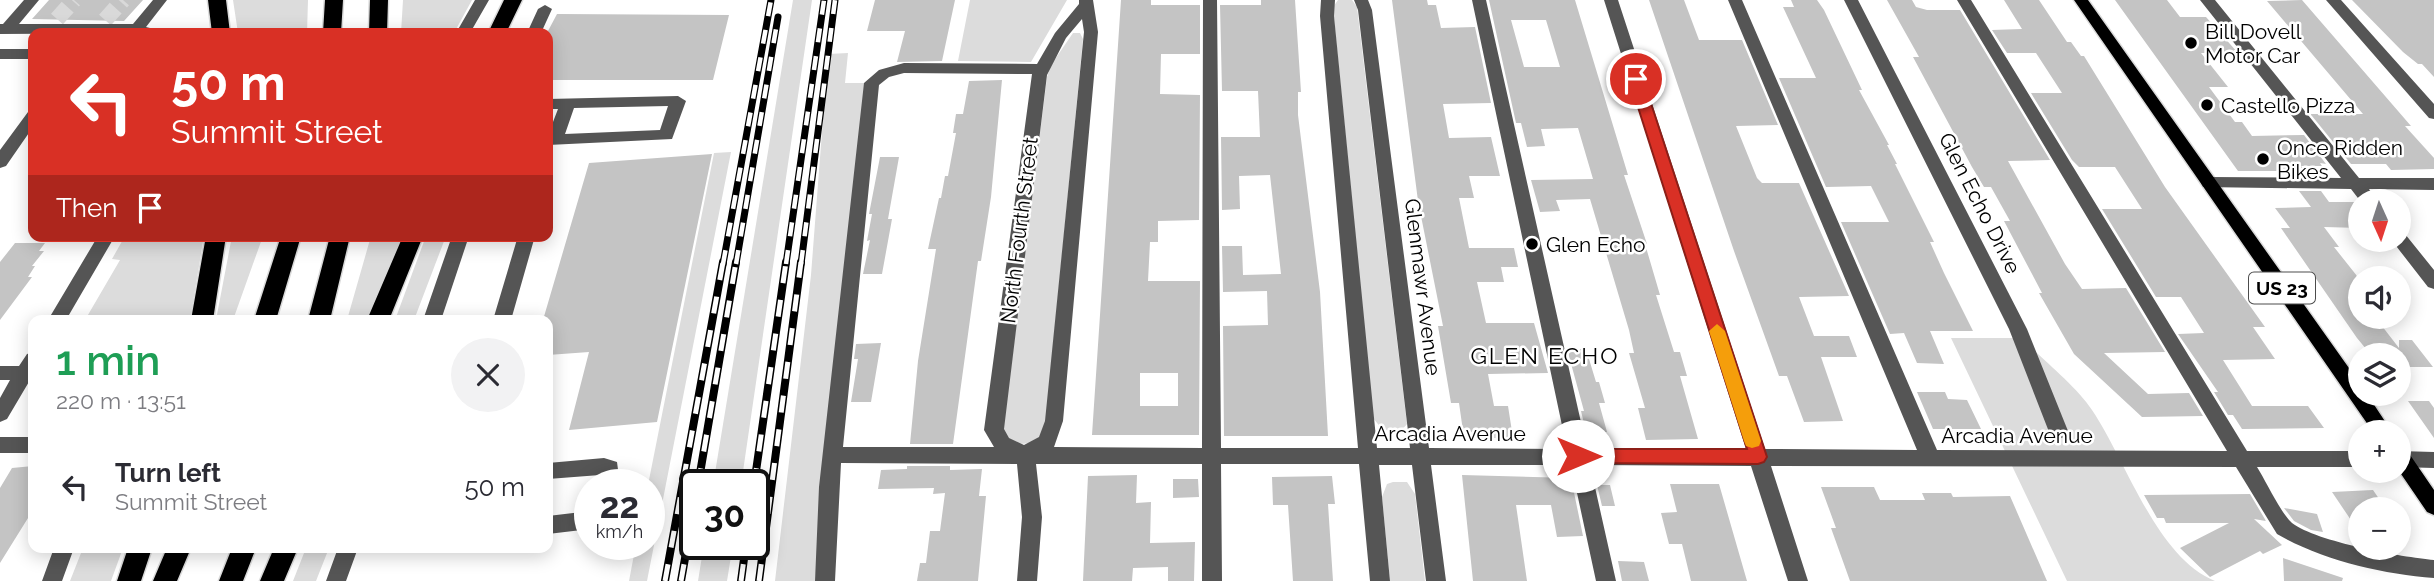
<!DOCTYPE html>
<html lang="en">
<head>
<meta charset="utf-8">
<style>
	body { margin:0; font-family:Raleway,sans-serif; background:#f2f2f3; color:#2b2b33; height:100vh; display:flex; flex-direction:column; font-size:26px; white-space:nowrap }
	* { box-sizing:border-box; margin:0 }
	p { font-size:23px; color:#7c7c81 }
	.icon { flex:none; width:38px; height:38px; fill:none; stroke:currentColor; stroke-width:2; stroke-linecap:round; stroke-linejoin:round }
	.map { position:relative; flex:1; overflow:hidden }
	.panel { position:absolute; left:28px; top:315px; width:525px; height:238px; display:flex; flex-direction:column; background:#fff; border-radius:14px; box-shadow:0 4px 18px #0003 }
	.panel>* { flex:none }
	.top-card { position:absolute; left:28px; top:28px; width:525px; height:214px; border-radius:14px; box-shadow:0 4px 18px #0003; background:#d93025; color:#fff; overflow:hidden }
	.needle { width:46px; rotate:177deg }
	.fabs { position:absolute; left:2348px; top:189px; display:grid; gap:14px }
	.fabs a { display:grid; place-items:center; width:63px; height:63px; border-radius:50%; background:#fff; box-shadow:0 4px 18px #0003; font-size:35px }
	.speed { position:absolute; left:574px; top:469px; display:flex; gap:14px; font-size:35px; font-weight:700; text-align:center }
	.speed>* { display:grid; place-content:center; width:91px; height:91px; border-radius:50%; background:#fff; box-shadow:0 4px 18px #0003; line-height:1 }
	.speed small { font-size:18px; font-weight:400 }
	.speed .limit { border:4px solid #111; border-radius:10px; background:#fff; color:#111 }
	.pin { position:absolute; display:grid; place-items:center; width:60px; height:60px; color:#fff; margin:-30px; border:4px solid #fff; border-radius:50%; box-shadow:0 2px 7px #0007 }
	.me { position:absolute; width:77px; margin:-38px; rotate:90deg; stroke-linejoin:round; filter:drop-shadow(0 0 5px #0008) }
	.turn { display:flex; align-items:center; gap:24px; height:147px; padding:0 28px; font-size:32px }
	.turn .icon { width:91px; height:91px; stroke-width:2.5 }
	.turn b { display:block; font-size:49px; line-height:60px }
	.then { display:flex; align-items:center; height:66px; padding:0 28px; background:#0003; gap:14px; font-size:26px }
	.round { display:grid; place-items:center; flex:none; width:74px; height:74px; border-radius:37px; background:#f2f2f3 }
	.head { display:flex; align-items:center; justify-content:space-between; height:119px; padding:0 28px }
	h1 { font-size:42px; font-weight:600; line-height:52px; color:#1e9e55 }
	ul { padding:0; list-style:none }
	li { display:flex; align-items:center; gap:21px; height:105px; padding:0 28px }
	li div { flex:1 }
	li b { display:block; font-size:26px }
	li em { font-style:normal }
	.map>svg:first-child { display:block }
	.green { fill:#dcdcdc }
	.building { fill:#c4c4c4; fill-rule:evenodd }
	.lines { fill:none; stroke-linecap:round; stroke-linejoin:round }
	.minor-tunnel { stroke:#d9d9d9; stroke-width:16; stroke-dasharray:16 8; stroke-linecap:butt }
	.major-casing { stroke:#dbdbdb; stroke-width:3 }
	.highway-casing { stroke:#dbdbdb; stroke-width:3 }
	.minor { fill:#555; fill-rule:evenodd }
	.major { fill:#000; fill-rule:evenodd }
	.highway { fill:#000; fill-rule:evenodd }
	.rail-far1-casing { stroke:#000; stroke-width:7 }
	.rail-casing { stroke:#000; stroke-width:8 }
	.rail-far1 { stroke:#fff; stroke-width:4.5; stroke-dasharray:14; stroke-linecap:butt }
	.rail { stroke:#fff; stroke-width:5; stroke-dasharray:17; stroke-linecap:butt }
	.route { fill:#d93025; stroke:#8d1f18; stroke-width:2 }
	.slow { fill:#f59e0b }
	.poi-dot { fill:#000; stroke:#fff; stroke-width:2.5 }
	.labels { text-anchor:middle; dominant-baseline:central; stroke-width:5; stroke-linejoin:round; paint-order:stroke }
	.shield { fill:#fff; stroke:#4c4c4c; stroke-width:2 }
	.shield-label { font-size:19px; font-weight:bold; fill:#000 }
	.poi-label { font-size:21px; fill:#000; stroke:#fff; text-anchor:start }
	.street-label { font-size:21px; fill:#000; stroke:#fff }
	.neighbourhood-label { font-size:23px; letter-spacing:2px; fill:#000; stroke:#fff }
</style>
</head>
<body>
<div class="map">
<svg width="2434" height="581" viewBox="0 0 2434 581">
	<rect width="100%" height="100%" fill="#fff"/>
	<!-- green -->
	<path class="green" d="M233,0H308L307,33H238Z
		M403,0H472L454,33H401Z
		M793,0H812L741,485H713Z
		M970,0H1067L1031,62L958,61Z
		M1338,0H1352L1357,7L1407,424C1401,433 1391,432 1382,429L1373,418L1333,7Z
		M1073,33H1080L1083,39L1045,430C1037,444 1025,445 1011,443L1003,431L1047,77L1051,65Z
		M848,53L845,83H872L815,581H775L811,275L828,54Z
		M731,152L647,581H629L636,544H649L648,485L714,153Z
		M125,236H204L190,320H85L120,260L112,259Z
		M232,236H263L233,320H216Z
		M371,236H402L367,320H347Z
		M426,236H446L414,320H395Z
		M1951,338H2021C2042,359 2076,386 2092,410C2126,460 2156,557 2215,581H2067Z
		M1393,482H1407L1415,494L1425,581H1390L1382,497L1387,484Z
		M704,544H733L727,581H698Z
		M83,548H123L111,581H70Z
		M306,548H329L316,581H293Z"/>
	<!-- building -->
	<path class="building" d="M49,0H143L124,21L32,19Z
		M875,0H955L942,61L897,62L905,31H867Z
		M1121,0H1151V5H1200V54H1161L1160,94L1200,95L1199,220L1158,221V242H1150L1148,281H1200L1199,435H1092ZM1140,373H1178V406H1140Z
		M1261,0H1295L1301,92H1298V115L1320,292L1328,436H1224L1223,326L1268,325L1267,291L1223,292L1222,246H1242L1243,275L1281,274L1270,175L1239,176L1240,209L1222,210L1221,137H1260L1258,91H1222L1220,5H1261Z
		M1392,0H1427L1428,5H1436L1441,28L1475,27L1491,103L1443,104L1449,138L1491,137L1500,176H1469L1474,198H1459L1469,248H1514L1518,267H1501L1504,282H1477L1486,323H1534L1548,373L1488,374L1494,406H1508L1513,438H1464L1459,403H1451L1438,326H1443L1418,201Z
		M1489,0H1575L1628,175H1624L1647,244H1645L1660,295H1656L1674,352H1680L1687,376H1680L1698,439L1646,440L1638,408H1645L1629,353H1634L1629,330L1590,199L1556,200L1560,211L1540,212L1531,180L1593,179L1578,128L1541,129L1545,146L1527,147L1521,123H1516ZM1511,20H1546L1560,67H1524Z
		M1649,0H1684L1699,40H1742L1778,125L1736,126L1757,178L1762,183H1799L1849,296L1799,297L1814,336H1849L1857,357H1821L1843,421L1804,422L1787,376H1779L1734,251Z
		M1791,0H1817L1824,10L1862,90H1859L1889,145H1887L1897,164H1895L1934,242H1930L1944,273L1973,331H1930L1944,364L1917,363L1904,333L1890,334L1841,222H1889L1871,186L1826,187L1779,78H1816L1783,7H1794Z
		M1887,0H1912L1916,7L1927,10H1960L2050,160L2008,161L2065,264L2082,289L2126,288L2165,352L2104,353L2148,394L2189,393L2203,416L2142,417L2074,354L2039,293H2042L2004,221H2010L1991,187H1984L1972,167L1913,57H1919Z
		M2004,0H2039L2067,42H2071L2081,56H2084L2165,187L2265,327H2253L2275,359L2223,360L2252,406H2308L2324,428L2242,429L2233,415H2228L2214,392H2218L2178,334L2204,333L2181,297H2156L2102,209H2142L2115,167H2079L2072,160L2031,93H2062L2036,53H2007L1992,30L2022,29Z
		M2115,0H2167L2180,17H2206L2238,53H2201L2228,87H2209L2235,122H2242L2252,136L2304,135L2326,164L2320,163L2322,166H2301L2308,175H2287L2284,171H2238Z
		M2302,0L2411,126H2405L2434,158V169L2391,170L2386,164H2351L2312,116L2310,114H2363L2267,1Z
		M2352,0H2434V77L2422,64H2418L2403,52Z
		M557,14L729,15L713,80H548V31Z
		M1002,80L991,197L981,261H978L953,444H910L918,361L936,249H928L939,198H941L945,176H948L956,133H953L956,114H963L969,81Z
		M712,154L657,422L569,430L589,352L548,355V320H543L589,163Z
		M880,157H899L888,219H892L882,274H863L870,240L867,241L872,214H869Z
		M2299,191H2321L2329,202H2357L2361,204V228L2324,227L2339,247H2334L2361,281V317H2375L2399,348V340H2412L2433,367H2399V355H2371L2357,338L2281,228H2290L2275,208L2311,207Z
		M15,243H45L39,251H44L32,266H35L28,277H32L0,320V262Z
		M881,343L871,402H851L858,359H854L856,344Z
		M1567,349H1586L1596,382H1599L1605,403H1599L1607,432H1586L1581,411H1584Z
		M1917,392H1945L1948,399L1967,400L1981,429H1933Z
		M2408,401H2429L2434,408V438Z
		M33,466V510L0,563V488L12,468Z
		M907,466H950V470L982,469L979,496H986L978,581H917L920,563H926L930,531H940L945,493L933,494L934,488L878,489L881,470L907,469Z
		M1137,475L1136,503L1151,502L1150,543L1195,542L1194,581H1168V567L1133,568L1132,581H1083L1088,476Z
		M1462,475L1571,478L1583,536L1557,537L1551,505H1516L1527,581H1473Z
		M1332,476L1335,504H1328L1333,581H1293L1288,505H1273L1272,477Z
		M1173,479H1198L1199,497L1173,498Z
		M1670,484H1719L1747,581H1691L1682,544H1669L1661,513L1677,512Z
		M1597,485H1610L1615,506H1602Z
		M1821,487H1874L1880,500H1925L1922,493H1951L1953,497L2010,496L2047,581H1850L1831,528H1836Z
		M2373,490L2386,509H2361V535L2332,492Z
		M2250,494L2266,521L2254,519L2282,545L2263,554L2260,551L2210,577L2180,548L2229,523H2166L2164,518H2157L2144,495Z
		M2284,508L2317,514L2323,532L2311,530L2294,521Z
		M2283,558L2343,578L2342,581H2284Z
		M1618,561L1644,562L1649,581H1622Z"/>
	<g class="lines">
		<!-- minor-tunnel -->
		<path class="minor-tunnel" d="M57,19L74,0
			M105,20L123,0"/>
		<!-- major casing -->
		<g class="major-casing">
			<path id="major" d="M2074,0H2088L2361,385V394H2367L2392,432H2373Z
				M2399,447L2406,449L2434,490V515L2427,512L2399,471Z"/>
		</g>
		<!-- highway casing -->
		<g class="highway-casing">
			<path id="highway" d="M208,0H226L230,33H212Z
				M325,0H343L341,33H323Z
				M370,0H388L387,33H369Z
				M504,0H522L506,33H488Z
				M206,236H226L213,320H191Z
				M281,236H301L276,320H254Z
				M330,236H350L330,320H308Z
				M403,236H423L389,320H367Z
				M128,548H152L141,581H117Z
				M167,548H191L177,581H153Z
				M232,548H256L243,581H219Z
				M274,548H298L284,581H260Z"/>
		</g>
		<!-- minor -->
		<path class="minor" d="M24,0H39L19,24H133L153,0H167L146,27L158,30L160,33L0,34V24H3Z
			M475,0H489L470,33H456Z
			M1079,0H1093L1098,32L1063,421L1054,447L1202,448L1203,0H1217L1221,448H1358L1320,16L1321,0H1335L1334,16L1377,448H1410L1358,10L1354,0H1368L1372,10L1429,448L1567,449L1472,0H1486L1587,449H1746L1604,0H1618L1765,449L1917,450L1728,0H1742L1937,450L2227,451L1957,0H1971L2247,451H2361V467H2257C2266,481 2280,512 2292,523C2317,542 2402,557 2434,560V578C2382,574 2322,560 2277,534L2236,467L1771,466L1808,581H1788L1751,466L1590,465L1616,581H1596L1571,465H1431L1446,581H1426L1412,465H1379L1390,581H1370L1359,464H1221L1222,581H1202V464H1036L1042,517L1037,581H1017L1022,517L1017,464L841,463L835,581H815L819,487L864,83L879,70L904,63L1037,64L1055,33L1079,4ZM1082,19L1084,32L1045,421L1039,437L1024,445L1009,438L1004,429L1047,75L1066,38ZM904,73L1032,74L984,430L994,447H843L879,85L889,77Z
			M1844,0H1858L2027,329L2068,431L2065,437L2058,439L2051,437L2009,329Z
			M2200,0H2215L2359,178H2434V190L2369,189L2377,201L2361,202L2351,189L2203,187L2201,183L2209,177L2341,178Z
			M2326,0H2341L2434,104V119L2429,118Z
			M545,5L552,9L541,33H527L538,9Z
			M0,49H33V59H0Z
			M678,96L686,101L672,139L548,145V135L558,109H548V99ZM668,106L660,130L565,134L574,108Z
			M33,111V127L6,166L0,168V150L28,112Z
			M2399,232L2405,234L2434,270V289L2428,287L2393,242L2392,240H2399Z
			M98,236H115L66,320H48Z
			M452,236H469L441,320H423Z
			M518,236H535L511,320H493Z
			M33,352V375L7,419L0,422V398L10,380H0V366H19L27,354Z
			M0,437H33V453H0Z
			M2399,451L2434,452V468L2399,467Z
			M604,458L617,462L620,485H600V475L548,479V463Z
			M590,511V529L548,534V516Z
			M54,548H74L62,581H42Z
			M338,548H358L346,581H326Z"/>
		<!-- major -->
		<use href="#major" class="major"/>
		<!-- highway -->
		<use href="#highway" class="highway"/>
		<!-- rail-far1 casing -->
		<g class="rail-far1-casing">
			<path id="rail-far1" d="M723,264L771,0
				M736,264L778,17
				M786,264L824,0
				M801,264L835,0"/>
		</g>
		<!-- rail casing -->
		<g class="rail-casing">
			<path id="rail" d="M698,485L736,262
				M754,485L786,262
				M665,581L723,262
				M681,581L695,502
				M741,581L746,544
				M759,581L801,262"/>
		</g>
		<!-- rail-far1 -->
		<use href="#rail-far1" class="rail-far1"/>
		<!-- rail -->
		<use href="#rail" class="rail"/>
	</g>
	<!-- route -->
	<path class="route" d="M1636,74L1643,79L1767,457L1764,462L1758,464L1578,463L1572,461L1570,456L1572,451L1578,449H1747L1629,79Z"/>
	<!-- slow -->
	<path class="slow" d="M1717,324L1725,331L1761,441L1759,446L1752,448L1746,446L1744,441L1709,331Z"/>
	<!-- markers -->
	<g class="poi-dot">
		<circle cx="2191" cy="43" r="7"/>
		<circle cx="2207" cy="105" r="7"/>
		<circle cx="2263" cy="159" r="7"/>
		<circle cx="1532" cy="244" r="7"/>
	</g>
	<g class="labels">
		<!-- shield labels -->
		<rect class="shield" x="2249" y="272.5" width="66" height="31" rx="5"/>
		<g class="shield-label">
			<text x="2282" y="288">US 23</text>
		</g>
		<!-- poi labels -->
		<g class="poi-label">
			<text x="2205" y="31">Bill Dovell<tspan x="2205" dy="24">Motor Car</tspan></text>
			<text x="2221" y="105">Castello Pizza</text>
			<text x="2277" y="147">Once Ridden<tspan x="2277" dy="24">Bikes</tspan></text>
			<text x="1546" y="244">Glen Echo</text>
		</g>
		<!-- street labels -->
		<g class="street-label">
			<text transform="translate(1980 203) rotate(63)">Glen Echo Drive</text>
			<text transform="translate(1019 230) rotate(-83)">North Fourth Street</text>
			<text transform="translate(1423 287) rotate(83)">Glenmawr Avenue</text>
			<text x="1450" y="433">Arcadia Avenue</text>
			<text x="2017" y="435">Arcadia Avenue</text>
		</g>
		<!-- neighbourhood labels -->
		<g class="neighbourhood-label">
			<text x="1545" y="355">GLEN ECHO</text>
		</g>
	</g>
</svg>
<div class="fabs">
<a><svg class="needle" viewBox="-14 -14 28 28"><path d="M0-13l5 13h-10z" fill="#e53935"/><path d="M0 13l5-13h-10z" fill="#7c7c81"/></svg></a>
<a><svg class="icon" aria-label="sound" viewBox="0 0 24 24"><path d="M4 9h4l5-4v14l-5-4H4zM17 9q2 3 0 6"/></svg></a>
<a><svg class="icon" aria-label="layers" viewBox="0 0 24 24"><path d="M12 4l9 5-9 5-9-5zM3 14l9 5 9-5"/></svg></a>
<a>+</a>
<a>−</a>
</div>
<div class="speed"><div>22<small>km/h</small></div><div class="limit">30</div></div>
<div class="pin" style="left:1636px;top:79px;background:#d93025"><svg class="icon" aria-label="arrive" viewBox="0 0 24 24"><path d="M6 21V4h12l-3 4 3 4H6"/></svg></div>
<svg class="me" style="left:1578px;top:456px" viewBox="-20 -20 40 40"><circle r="19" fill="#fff"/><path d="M0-13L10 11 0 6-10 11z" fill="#d93025"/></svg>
<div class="top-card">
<div class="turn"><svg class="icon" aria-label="left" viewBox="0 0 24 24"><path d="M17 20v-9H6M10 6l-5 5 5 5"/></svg><div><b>50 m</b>Summit Street</div></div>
<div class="then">Then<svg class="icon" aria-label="arrive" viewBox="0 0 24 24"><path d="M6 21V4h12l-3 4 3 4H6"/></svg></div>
</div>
<section class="panel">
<div class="head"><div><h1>1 min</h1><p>220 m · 13:51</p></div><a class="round"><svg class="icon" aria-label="close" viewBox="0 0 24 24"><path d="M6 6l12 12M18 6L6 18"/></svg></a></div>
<ul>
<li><svg class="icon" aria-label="left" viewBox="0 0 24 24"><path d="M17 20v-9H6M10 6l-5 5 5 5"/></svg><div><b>Turn left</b><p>Summit Street</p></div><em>50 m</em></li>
</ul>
</section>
</div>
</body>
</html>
